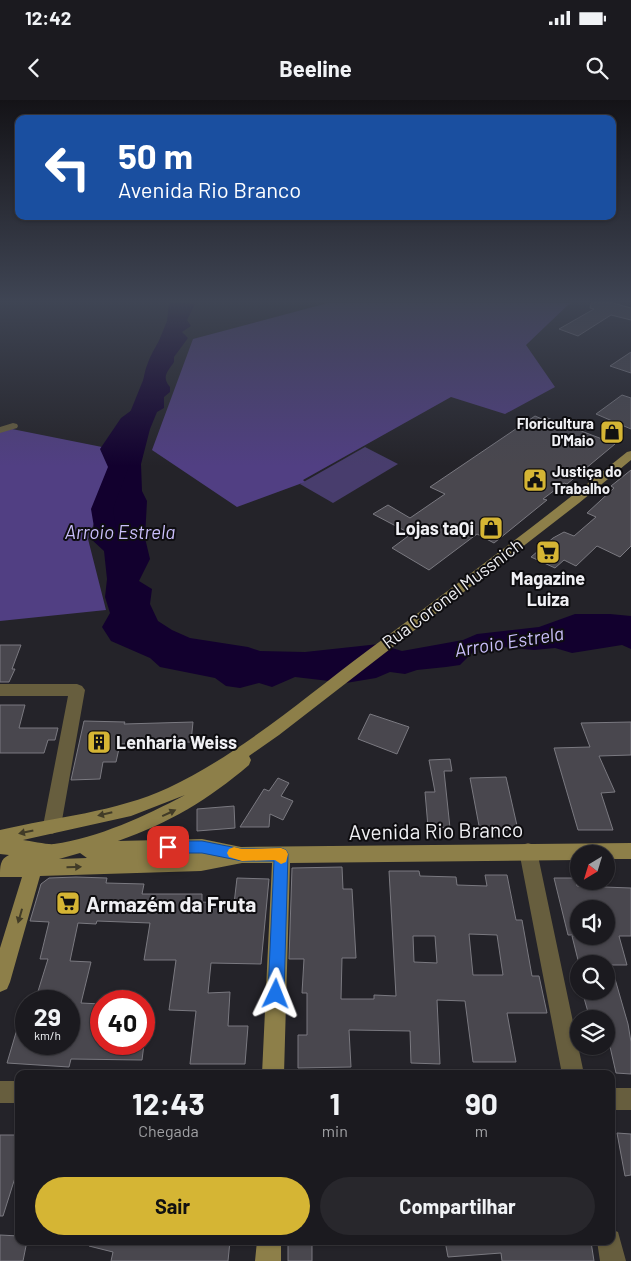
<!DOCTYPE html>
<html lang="pt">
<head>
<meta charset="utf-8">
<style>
	body { margin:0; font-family:Barlow,sans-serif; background:#28272c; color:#f1f3f6; height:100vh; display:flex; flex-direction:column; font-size:19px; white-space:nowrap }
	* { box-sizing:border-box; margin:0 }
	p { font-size:16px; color:#a0a1a4 }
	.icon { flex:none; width:28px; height:28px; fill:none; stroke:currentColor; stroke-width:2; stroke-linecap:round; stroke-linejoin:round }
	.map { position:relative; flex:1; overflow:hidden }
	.panel { position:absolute; left:15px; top:970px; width:600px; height:175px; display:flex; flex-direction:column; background:#1b1a1f; border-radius:10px; box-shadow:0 1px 4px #0004,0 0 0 1px #39383d }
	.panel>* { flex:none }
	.hud { position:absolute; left:15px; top:15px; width:601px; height:105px; border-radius:10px; box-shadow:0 1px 4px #0004,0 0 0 1px #39383d; background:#1a4fa0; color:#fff; overflow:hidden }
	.needle { width:32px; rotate:218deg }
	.buttons { position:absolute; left:570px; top:745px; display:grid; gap:10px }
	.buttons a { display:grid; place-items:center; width:45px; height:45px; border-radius:50%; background:#1b1a1f; box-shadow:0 1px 4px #0004,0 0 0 1px #39383d; font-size:25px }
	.speed { position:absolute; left:15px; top:890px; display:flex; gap:10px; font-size:25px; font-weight:700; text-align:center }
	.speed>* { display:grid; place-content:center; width:65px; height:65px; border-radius:50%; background:#1b1a1f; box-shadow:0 1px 4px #0004,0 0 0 1px #39383d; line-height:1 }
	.speed small { font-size:12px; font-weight:400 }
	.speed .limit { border:8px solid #d22; background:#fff; color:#111 }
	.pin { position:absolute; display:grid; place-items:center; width:42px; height:42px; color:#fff; margin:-21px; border-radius:10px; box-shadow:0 2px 8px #0006 }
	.me { position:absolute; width:55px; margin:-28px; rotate:2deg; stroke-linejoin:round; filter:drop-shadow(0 0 4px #0008) }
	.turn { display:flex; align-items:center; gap:18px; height:105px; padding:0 20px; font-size:22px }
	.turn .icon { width:65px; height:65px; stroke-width:2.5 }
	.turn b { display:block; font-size:35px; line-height:42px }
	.eta { display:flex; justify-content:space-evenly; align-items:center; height:85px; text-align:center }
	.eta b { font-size:30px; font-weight:700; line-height:35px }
	.button { display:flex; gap:10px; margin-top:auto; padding:10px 20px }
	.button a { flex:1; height:58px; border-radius:30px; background:#d5b534; color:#111; font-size:20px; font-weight:700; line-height:58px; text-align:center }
	.button a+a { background:#28272c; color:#f1f3f6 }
	.status { display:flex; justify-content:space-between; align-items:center; height:35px; padding:0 25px; background:#1b1a1f; direction:ltr }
	.status svg { height:14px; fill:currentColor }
	header { display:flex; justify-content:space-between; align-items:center; height:65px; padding:0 20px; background:#1b1a1f; font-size:22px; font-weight:700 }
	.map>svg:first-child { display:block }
	.green { fill:#483d6d }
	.forest { fill:#513f83 }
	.water { fill:#12002e }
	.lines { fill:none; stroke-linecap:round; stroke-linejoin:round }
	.river { fill:#12002e; fill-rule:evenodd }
	.building { fill:#49474e; stroke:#7a7980; fill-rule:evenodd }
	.street { fill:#675e3e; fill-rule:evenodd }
	.secondary { fill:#8d7f49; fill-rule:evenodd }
	.oneway { fill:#413b27 }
	.route { fill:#1a73e8; stroke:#114b97 }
	.slow { fill:#f59e0b }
	.labels { text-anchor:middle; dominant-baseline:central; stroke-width:4; stroke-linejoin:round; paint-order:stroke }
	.far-poi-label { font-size:15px; font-weight:bold; fill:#f0f0f4; stroke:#0e0d10; text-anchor:end }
	.poi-label { font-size:18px; font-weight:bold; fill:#f0f0f4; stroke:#0e0d10; text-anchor:end }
	.street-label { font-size:18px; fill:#f0f0f4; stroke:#0e0d10 }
	.water-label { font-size:19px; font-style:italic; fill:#cabffb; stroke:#0e0d10 }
	.near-street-label { font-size:21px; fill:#f0f0f4; stroke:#0e0d10 }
	.near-poi-label { font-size:21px; font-weight:bold; fill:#f0f0f4; stroke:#0e0d10; text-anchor:start }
</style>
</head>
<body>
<div class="status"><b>12:42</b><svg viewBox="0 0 49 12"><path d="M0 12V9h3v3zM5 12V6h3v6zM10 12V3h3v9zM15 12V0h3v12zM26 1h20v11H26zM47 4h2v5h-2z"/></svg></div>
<header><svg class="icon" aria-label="back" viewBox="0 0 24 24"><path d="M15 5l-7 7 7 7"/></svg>Beeline<svg class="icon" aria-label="search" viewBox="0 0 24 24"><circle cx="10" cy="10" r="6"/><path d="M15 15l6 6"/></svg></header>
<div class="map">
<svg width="631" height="1161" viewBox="0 0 631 1161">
	<rect width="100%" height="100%" fill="#242329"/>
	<!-- green -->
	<path class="green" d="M365,347L398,364L333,403L300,384Z"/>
	<!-- forest -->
	<path class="forest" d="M328,203H570L526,245L555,287L505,314L451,297L303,380L305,382L237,407L152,350L193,239Z
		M12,329L122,351L88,439L106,510L0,521V332Z"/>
	<!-- water -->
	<path class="water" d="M172,203L195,204L187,220L191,226L182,232L188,238L174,257V262C168,271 161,277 170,287V292L164,297V308L157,312L150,329L141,364L142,391L147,401L145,438L150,459L139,481L152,489L150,504L158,521L172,530L190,538L248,547L260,551L305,552L379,544L402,551L463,540L477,534L539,527L575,514H610L631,516V549L622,545L572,553L555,548L534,550L480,545L460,565L446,567L417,570L405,574L390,572L376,578L346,583L295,577L272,587L259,583L240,588L226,586L215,578L160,567L150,558L111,541L102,527L110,513L105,497L107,479L104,451L91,439L99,409L108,396L112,376L100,349L121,318L147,299C136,281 152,250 164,234C167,230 172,228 175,223L172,219L179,210Z"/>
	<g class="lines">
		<!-- river -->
		<path class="river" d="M169,203H185L183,221L113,409L117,433L114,438L106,440L98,438L95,433L91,409L167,221Z"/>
	</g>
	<!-- building -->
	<path class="building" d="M591,203H613L631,208V220L611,215L578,236L559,229L594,209L590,208Z
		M631,252V273L610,266Z
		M622,295L631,298V329L596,314Z
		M535,316L542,319L545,317L615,344L567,384L564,383L543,399L547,400L494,443L477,434L429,470L392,448L411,434L373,414L388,405L410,418L445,394L430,387Z
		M631,370V446L620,457L597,446L576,466L564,460L555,468L531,457L553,438L564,432L574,436L596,417L587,413L614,388L611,386Z
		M0,545H21L12,569H15L9,582H0Z
		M0,605H25L19,628H58L55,640H48L44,653H0Z
		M370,614L409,627L397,654L358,639Z
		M84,621L125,622L124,624L193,622L191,642L120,644L116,662H103L100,679L71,680Z
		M631,622V655L599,656L615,692L601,693L613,730H578L554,648L590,647L581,623Z
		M450,659L452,671H444L450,728L428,727L425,692H435L429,660Z
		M506,677L518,730L480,731L470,678Z
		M278,678L289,683L281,696L293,701L283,720L270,714L269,727H240L264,689L269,691Z
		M234,706L235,728L197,731V709Z
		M342,767L343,789H352L356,858H342L341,899H374V895L396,896L389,771H419L420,776L456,777L457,785L487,786L485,775H507L516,820H522L532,876H539L547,913H507L516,962H473L465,901L437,900L440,964L411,963L410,931L353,930H349L351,967L298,968V935H307V893H302L304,859H289L292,768ZM469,834L497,835L503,875H473ZM413,836H435L437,863L414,862Z
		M76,777L107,778L106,783L144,784L142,794H202V802L234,804L237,778L269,779L261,864L211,863L208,893L230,892L228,926H248L245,964H190L196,911L169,910L176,860H144L150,823L97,821L96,824L78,823L70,861L91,862L81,903L101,904V944H144L142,960L71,959L69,967L7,963L23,909L26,910V944H69V901H35L48,859H40L49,822L30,821L41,784L49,778Z
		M554,778H575L577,786L631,788V836H619L627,865H611L628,924L631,942V974L616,973L606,929V919H590L582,891H606V864H579L572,836H606V809H579V835H568Z
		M617,1033L631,1034V1075L625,1076Z
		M0,1035H19V1065L3,1116H0Z
		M0,1135L19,1136V1141H27L23,1161H0Z
		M90,1141H230L228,1161H111L113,1152L89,1146Z
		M288,1141H312V1161H288Z
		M445,1141L591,1142L594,1161H502L501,1153L448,1157Z"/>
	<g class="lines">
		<!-- street -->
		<path class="street" d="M13,323L17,324L18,326L17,328L0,333V327Z
			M0,584H77L82,586L85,590L61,726L58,731L52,734L46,731L43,726L68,596H0Z
			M528,743L534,745L537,751L584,974H562L519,751L522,745Z
			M0,981H19V1003H0Z
			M611,988H631V1010H611Z
			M611,1129L618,1132L626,1161H600L597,1141H611Z"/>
		<!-- secondary -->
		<path class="secondary" d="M631,351V360L579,403L279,635L249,656L251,660L249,665C208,700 169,723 118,741L202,739L241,747L631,743V759H606V754H579V760L290,763L284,974H262L272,763H242L201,771L40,776L10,882L7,889L0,892V848L22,777H0C0,766 0,759 9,755L0,754V730C56,717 116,712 168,688C240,654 303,599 367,551C454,486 542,421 627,352ZM185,695C145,716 98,738 54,744C49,745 31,741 23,740L131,716ZM80,753L87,758L116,757L59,759Z
			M257,1141H281V1161H255Z"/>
	</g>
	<!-- one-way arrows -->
	<defs><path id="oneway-solid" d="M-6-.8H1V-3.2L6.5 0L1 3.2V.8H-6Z" transform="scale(1.25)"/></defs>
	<g class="oneway">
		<use href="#oneway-solid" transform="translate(169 713) rotate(-25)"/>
		<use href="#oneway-solid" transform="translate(105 714) rotate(167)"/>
		<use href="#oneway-solid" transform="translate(26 732) rotate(168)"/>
		<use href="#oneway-solid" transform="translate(74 767) rotate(-2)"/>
		<use href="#oneway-solid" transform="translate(20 816) rotate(106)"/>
	</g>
	<!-- sky -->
	<linearGradient id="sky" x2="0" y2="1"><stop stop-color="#141317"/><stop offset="0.55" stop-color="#3f4554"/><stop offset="1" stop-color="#3f4554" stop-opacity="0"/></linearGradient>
	<rect width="631" height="366" fill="url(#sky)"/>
	<!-- route -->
	<path class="route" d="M168,741H202L242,749L281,748L286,750L288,754L284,894L282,899L276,902L271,899L268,894L274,761H242L202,753H168L163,752L161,747L163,743Z"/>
	<!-- slow -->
	<path class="slow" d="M234,747L242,749L281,748L286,750L288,754L286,762L281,764L275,760L242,761L229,757L227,753L229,749Z"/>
	<!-- icons -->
	<defs>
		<g id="shop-square" transform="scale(1.25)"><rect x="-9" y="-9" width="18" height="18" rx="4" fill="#d5b534" stroke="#0e0d10"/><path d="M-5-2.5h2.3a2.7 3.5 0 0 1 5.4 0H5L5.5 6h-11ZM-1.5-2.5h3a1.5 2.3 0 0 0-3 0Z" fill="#111"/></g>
		<g id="civic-square" transform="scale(1.25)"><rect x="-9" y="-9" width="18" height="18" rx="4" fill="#d5b534" stroke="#0e0d10"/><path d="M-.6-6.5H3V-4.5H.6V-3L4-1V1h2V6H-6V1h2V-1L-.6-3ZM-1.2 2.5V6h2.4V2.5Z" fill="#111"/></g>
		<g id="supermarket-square" transform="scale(1.25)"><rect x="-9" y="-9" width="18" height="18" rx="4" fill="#d5b534" stroke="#0e0d10"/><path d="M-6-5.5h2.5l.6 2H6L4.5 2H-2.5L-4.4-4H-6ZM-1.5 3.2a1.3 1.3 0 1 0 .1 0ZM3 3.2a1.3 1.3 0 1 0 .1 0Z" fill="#111"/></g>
		<g id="building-square" transform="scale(1.25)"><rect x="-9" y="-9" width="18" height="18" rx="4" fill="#d5b534" stroke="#0e0d10"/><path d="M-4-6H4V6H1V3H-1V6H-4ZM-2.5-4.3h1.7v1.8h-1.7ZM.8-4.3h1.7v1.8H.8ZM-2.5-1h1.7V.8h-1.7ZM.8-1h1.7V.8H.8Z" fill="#111"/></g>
	</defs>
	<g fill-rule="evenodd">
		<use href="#shop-square" x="612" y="332"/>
		<use href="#civic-square" x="535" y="380"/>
		<use href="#shop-square" x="491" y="428"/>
		<use href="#supermarket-square" x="548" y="452"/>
		<use href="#building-square" x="99" y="642"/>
		<use href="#supermarket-square" x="68" y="803"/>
	</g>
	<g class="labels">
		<!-- far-poi labels -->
		<g class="far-poi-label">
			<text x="594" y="323">Floricultura<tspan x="594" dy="17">D'Maio</tspan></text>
			<text x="552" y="371" text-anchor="start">Justiça do<tspan x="552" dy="17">Trabalho</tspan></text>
		</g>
		<!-- poi labels -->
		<g class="poi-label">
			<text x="474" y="428">Lojas taQi</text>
			<text x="548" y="478" text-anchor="middle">Magazine<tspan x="548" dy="21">Luiza</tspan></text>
			<text x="116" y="642" text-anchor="start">Lenharia Weiss</text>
		</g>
		<!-- street labels -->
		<g class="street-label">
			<text transform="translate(452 493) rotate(-37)">Rua Coronel Mussnich</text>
		</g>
		<!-- water labels -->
		<g class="water-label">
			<text x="120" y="431">Arroio Estrela</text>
			<text transform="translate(509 541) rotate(-9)">Arroio Estrela</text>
		</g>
		<!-- near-street labels -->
		<g class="near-street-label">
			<text transform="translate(436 730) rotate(-1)">Avenida Rio Branco</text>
		</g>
		<!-- near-poi labels -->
		<g class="near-poi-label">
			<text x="86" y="803">Armazém da Fruta</text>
		</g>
	</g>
</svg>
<div class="buttons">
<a><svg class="needle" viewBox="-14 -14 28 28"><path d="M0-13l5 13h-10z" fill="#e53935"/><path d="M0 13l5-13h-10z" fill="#a0a1a4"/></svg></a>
<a><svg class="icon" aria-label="sound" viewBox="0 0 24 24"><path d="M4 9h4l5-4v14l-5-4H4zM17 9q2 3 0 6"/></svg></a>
<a><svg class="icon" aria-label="search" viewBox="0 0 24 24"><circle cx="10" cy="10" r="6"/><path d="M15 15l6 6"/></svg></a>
<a><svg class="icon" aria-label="layers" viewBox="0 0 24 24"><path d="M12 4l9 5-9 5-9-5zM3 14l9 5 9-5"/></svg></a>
</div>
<div class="speed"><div>29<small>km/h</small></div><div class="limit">40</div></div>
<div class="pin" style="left:168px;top:747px;background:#d93025"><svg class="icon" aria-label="arrive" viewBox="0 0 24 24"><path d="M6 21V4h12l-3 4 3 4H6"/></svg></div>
<svg class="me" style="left:276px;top:894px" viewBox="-20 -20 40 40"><path d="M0-17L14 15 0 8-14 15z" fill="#1a73e8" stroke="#fff" stroke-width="4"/></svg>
<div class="hud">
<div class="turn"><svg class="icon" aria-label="left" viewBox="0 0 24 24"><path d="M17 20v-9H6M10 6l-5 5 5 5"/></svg><div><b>50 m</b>Avenida Rio Branco</div></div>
</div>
<section class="panel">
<div class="eta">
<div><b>12:43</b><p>Chegada</p></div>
<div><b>1</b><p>min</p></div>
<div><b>90</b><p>m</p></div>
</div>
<div class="button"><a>Sair</a><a>Compartilhar</a></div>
</section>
</div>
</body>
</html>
